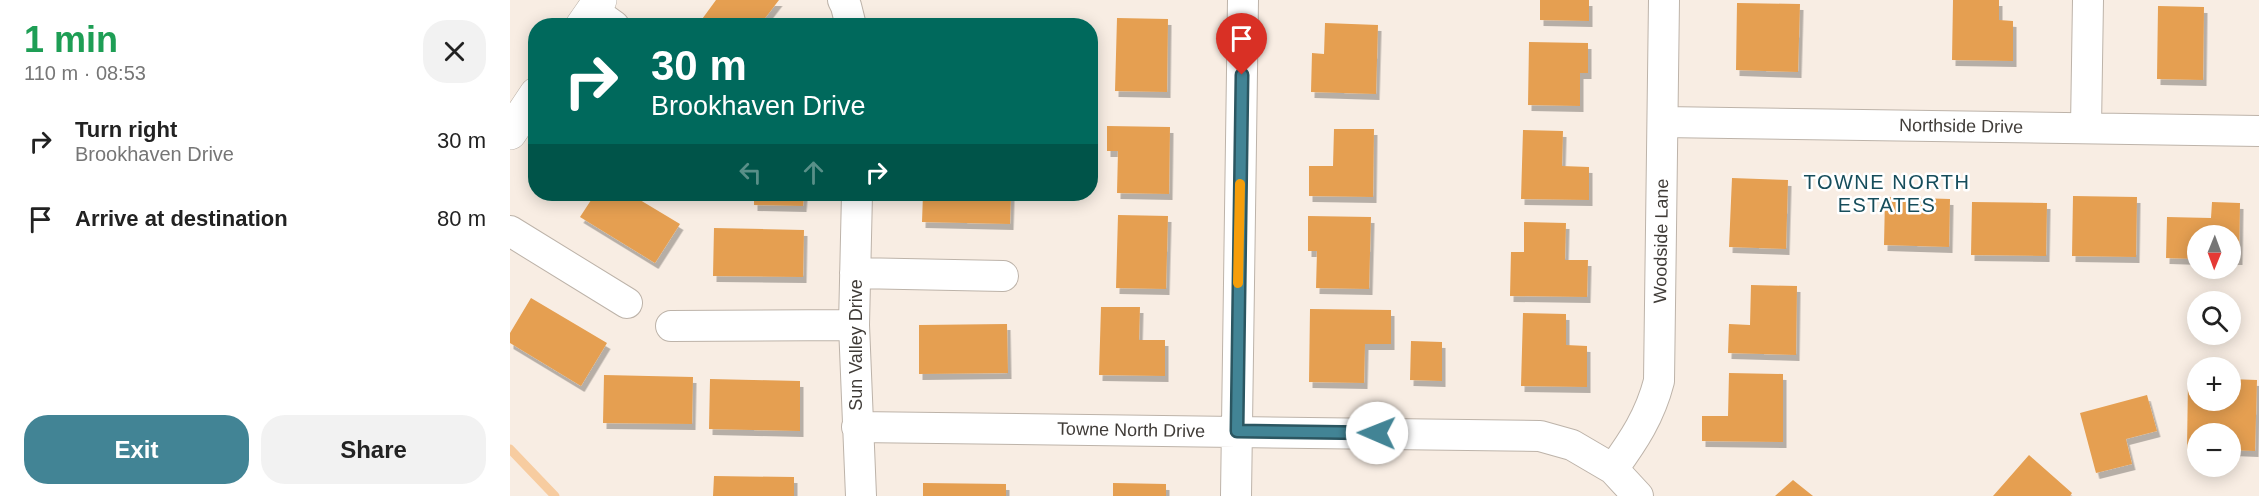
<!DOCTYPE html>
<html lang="en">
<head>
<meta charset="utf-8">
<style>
	body { margin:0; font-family:Helvetica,sans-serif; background:#f2f2f2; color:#222; height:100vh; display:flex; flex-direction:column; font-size:22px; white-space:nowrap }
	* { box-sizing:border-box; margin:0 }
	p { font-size:20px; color:#767676 }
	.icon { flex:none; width:33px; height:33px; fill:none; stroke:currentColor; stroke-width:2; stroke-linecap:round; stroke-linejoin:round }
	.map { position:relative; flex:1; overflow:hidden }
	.panel { display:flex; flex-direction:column; background:#fff; width:510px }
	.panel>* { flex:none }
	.guide { position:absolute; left:18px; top:18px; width:570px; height:183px; border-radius:24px; box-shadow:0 3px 15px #0003; background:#00695c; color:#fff; overflow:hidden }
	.needle { width:39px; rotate:181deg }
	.fabs { position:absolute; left:1677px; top:225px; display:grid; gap:12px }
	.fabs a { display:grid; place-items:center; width:54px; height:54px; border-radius:50%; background:#fff; box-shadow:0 3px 15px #0003; font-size:30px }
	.pin { position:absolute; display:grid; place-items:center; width:51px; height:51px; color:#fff; margin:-62px -26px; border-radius:50% 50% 50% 0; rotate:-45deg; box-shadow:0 0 6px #0007 }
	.pin .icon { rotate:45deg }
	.me { position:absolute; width:66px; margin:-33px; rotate:271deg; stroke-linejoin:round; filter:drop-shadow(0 0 4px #0008) }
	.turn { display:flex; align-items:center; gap:21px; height:126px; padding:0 24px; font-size:27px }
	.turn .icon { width:78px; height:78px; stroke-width:2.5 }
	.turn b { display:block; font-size:42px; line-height:51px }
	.lanes { display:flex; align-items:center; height:57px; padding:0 24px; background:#0003; justify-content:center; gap:30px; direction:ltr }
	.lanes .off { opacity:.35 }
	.round { display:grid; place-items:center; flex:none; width:63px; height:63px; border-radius:24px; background:#f2f2f2 }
	.summary { display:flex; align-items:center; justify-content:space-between; height:102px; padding:0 24px }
	h1 { font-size:36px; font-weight:600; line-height:45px; color:#1e9e55 }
	.action { display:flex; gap:12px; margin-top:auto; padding:12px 24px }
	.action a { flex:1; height:69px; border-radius:24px; background:#428495; color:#fff; font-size:24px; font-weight:600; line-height:69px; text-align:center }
	.action a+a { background:#f2f2f2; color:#222 }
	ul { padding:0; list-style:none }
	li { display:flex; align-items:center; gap:18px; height:78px; padding:0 24px }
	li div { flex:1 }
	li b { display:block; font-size:22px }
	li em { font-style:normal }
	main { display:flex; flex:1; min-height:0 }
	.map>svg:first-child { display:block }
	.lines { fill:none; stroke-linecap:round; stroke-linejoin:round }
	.stream { stroke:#f7cca0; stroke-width:9 }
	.building { fill:#e59f51; filter:url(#shadow) }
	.minor-casing { stroke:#bdb3a9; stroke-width:32 }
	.major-casing { stroke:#bdb3a9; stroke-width:34 }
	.minor { stroke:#fff; stroke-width:30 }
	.major { stroke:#fff; stroke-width:33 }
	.route-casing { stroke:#2b5661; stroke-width:15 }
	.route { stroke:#428495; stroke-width:10 }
	.slow { stroke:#f59e0b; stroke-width:10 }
	.labels { text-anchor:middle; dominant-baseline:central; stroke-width:5; stroke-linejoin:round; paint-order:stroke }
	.street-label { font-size:18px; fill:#403c38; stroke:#fff }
	.neighbourhood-label { font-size:20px; letter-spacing:1.5px; fill:#164d5b; stroke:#fff }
</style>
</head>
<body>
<main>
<section class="panel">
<div class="summary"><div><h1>1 min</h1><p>110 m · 08:53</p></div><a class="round"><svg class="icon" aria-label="close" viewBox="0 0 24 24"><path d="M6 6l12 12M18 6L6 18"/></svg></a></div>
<ul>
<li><svg class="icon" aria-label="right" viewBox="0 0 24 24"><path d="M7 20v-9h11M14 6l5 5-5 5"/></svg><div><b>Turn right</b><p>Brookhaven Drive</p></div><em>30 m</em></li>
<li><svg class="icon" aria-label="arrive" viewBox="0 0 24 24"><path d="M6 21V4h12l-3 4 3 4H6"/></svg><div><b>Arrive at destination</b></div><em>80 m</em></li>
</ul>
<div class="action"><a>Exit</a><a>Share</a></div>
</section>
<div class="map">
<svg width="1749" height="496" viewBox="0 0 1749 496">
	<defs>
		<filter id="shadow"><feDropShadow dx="3.5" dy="6" stdDeviation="0" flood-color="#0004"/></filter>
	</defs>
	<rect width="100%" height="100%" fill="#f8ede3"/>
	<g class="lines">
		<!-- stream -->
		<path class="stream" d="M0,449L45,496"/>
	</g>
	<!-- building -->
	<path class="building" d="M206,0H269L249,26H187Z
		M1030,0H1079V21L1030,20Z
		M1443,0H1489V20L1503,21V61L1442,60Z
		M1227,3L1290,4L1288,72L1226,70Z
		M1648,6L1694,7L1693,80L1647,79Z
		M607,18L658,19L657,92L605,91Z
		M815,23L868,25L866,94L801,92L802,53L814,54Z
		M1019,42L1078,43V73H1070V106L1018,105Z
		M597,126L660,127L659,194L607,193L608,151H597Z
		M824,129H864L863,197L799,196V166H823Z
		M1013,130L1053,131L1052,166L1079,167V200L1011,199Z
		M1222,178L1278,180L1276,249L1219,247Z
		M85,194H120L170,224L145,263L70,217Z
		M244,194H294L293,206L244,205Z
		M413,194H501L500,224L412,222Z
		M1563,196L1627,197L1626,257L1562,256Z
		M1375,197L1440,199L1439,247L1374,245Z
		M1462,202L1537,203L1536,256L1461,255Z
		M1702,202L1730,203L1729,259H1720V236H1688V259L1656,258L1657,217L1701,218Z
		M608,215L658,216L656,289L606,288Z
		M798,216L861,217L859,289L806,288L807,251H798Z
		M1014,222L1056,223L1055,260H1078L1077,297L1000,296L1001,252H1014Z
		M204,228L294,230L293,277L203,276Z
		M1241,285L1287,286L1286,355L1218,353L1219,324L1240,325Z
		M21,298L97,343L71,386L0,343V333Z
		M591,307H630L629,340H655V376L589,375Z
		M800,309L881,310V344H855L854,383L799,382Z
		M1013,313L1056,314V345L1077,346V387L1011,386Z
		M497,324L498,373L409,374V325Z
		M901,341L932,342V381L900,380Z
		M1219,373L1273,374V442L1192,441V416H1218Z
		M94,375L183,377L182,424L93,423Z
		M200,379L290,381V431L199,429Z
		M1678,379H1688V400H1720V379L1747,380L1745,451L1720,450V434H1688V450H1677Z
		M1637,395L1647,431L1616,439L1622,464L1586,473L1570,413Z
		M1519,455L1562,493L1560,496H1483Z
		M204,476L284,477V496H203Z
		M1283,480L1303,496H1265Z
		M413,483L496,484V496H413Z
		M603,483L656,484V496H603Z"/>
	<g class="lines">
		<!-- minor casing -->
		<g class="minor-casing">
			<path id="minor" d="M333,0L336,6L341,26
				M82,10L104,26
				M1153,122L1749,131
				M1576,127L1578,0
				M347,194L344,325L351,496
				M0,231L117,303
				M345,273L493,276
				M161,326L344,325
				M347,427L1030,436L1062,445L1103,469L1128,496
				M1103,469C1124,440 1140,416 1149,381L1154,0
				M726,496L733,0"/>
		</g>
		<!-- major casing -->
		<g class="major-casing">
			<path id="major" d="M72,26L90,0
				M0,133L26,94"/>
		</g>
		<!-- minor -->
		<use href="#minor" class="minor"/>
		<!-- major -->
		<use href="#major" class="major"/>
	</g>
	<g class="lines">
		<!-- route casing -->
		<g class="route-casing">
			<path id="route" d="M732,75L727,431L867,433"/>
		</g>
		<!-- route -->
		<use href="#route" class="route"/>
		<!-- slow -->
		<path class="slow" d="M728,283L730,184"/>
	</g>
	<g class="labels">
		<!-- street labels -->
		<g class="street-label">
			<text transform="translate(1451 126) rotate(1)">Northside Drive</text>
			<text transform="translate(1151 241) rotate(-89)">Woodside Lane</text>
			<text transform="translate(346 345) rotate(-90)">Sun Valley Drive</text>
			<text transform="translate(621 430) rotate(1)">Towne North Drive</text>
		</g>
		<!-- neighbourhood labels -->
		<g class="neighbourhood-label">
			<text x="1377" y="182">TOWNE NORTH<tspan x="1377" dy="23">ESTATES</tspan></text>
		</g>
	</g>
</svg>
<div class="fabs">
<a><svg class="needle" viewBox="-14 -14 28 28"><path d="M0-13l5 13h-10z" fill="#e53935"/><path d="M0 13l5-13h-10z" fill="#767676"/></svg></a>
<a><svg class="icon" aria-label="search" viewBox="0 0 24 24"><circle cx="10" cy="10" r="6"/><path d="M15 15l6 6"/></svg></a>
<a>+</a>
<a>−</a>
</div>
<div class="pin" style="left:732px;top:75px;background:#d93025"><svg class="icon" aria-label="arrive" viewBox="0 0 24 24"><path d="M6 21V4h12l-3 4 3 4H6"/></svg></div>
<svg class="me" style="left:867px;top:433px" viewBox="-20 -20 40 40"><circle r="19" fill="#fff"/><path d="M0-13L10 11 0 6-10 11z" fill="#428495"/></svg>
<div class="guide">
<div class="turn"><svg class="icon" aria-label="right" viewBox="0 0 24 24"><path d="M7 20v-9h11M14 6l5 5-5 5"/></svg><div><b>30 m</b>Brookhaven Drive</div></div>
<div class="lanes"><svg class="icon off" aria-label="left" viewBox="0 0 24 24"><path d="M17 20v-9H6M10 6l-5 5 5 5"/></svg><svg class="icon off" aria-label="ahead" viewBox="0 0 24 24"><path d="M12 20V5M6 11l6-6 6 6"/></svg><svg class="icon" aria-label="right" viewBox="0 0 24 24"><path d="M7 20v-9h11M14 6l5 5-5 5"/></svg></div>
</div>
</div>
</main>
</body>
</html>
